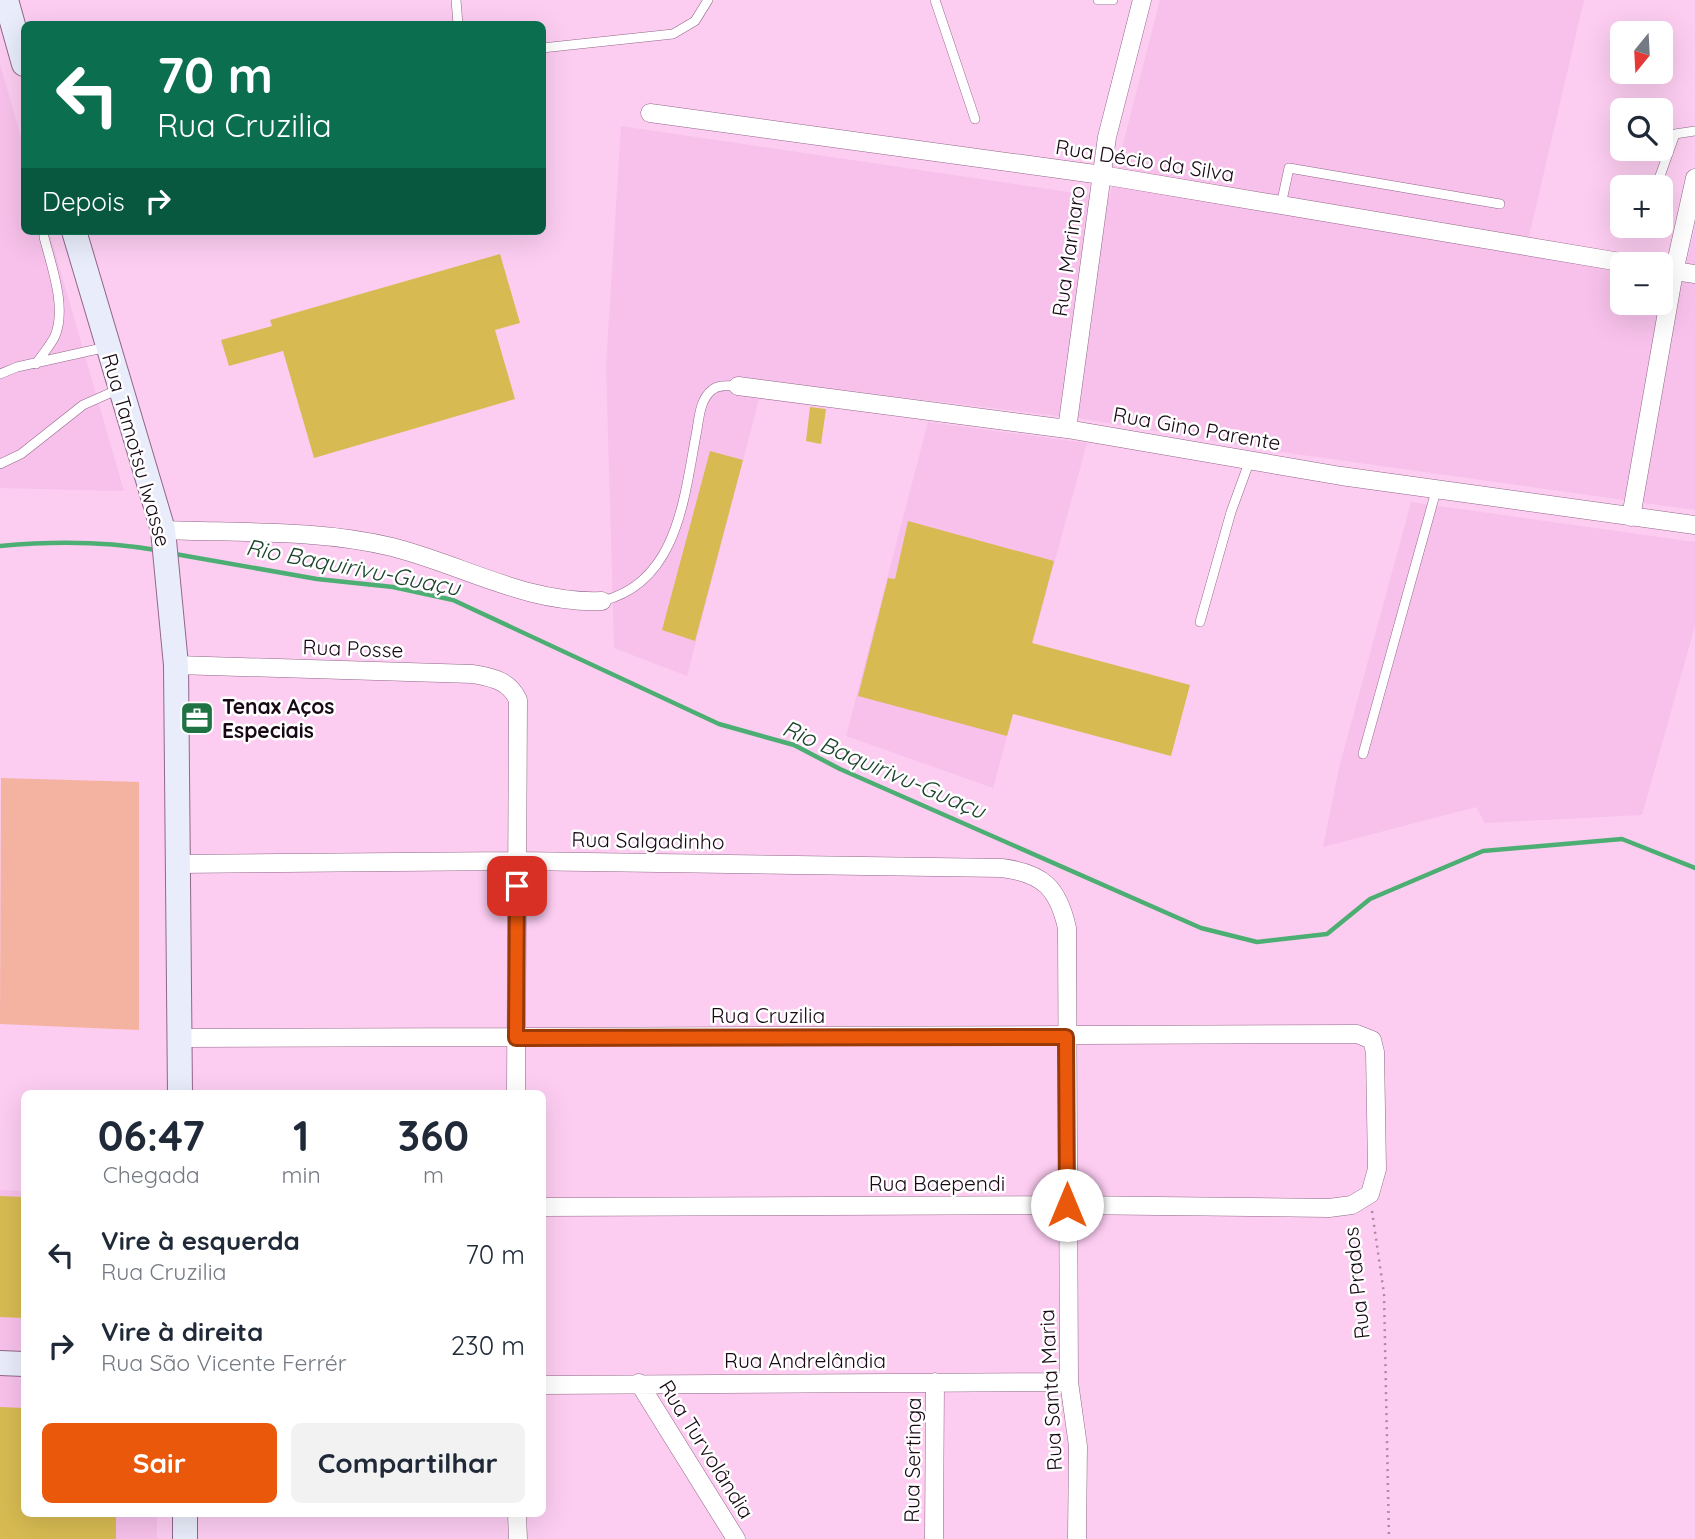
<!DOCTYPE html>
<html lang="pt">
<head>
<meta charset="utf-8">
<style>
	body { margin:0; font-family:Quicksand,sans-serif; background:#f2f2f3; color:#1f2937; height:100vh; display:flex; flex-direction:column; font-size:26px; white-space:nowrap }
	* { box-sizing:border-box; margin:0 }
	p { font-size:23px; color:#747a83 }
	.icon { flex:none; width:38px; height:38px; fill:none; stroke:currentColor; stroke-width:2; stroke-linecap:round; stroke-linejoin:round }
	.map { position:relative; flex:1; overflow:hidden }
	.side { position:absolute; left:21px; top:1090px; width:525px; height:427px; display:flex; flex-direction:column; background:#fff; border-radius:10px; box-shadow:0 7px 28px #0002 }
	.side>* { flex:none }
	.guide { position:absolute; left:21px; top:21px; width:525px; height:214px; border-radius:10px; box-shadow:0 7px 28px #0002; background:#0b6e4f; color:#fff; overflow:hidden }
	.needle { width:46px; rotate:198deg }
	.buttons { position:absolute; left:1610px; top:21px; display:grid; gap:14px }
	.buttons a { display:grid; place-items:center; width:63px; height:63px; border-radius:10px; background:#fff; box-shadow:0 7px 28px #0002; font-size:35px }
	.pin { position:absolute; display:grid; place-items:center; width:60px; height:60px; color:#fff; margin:-30px; border-radius:14px; box-shadow:0 4px 10px #0006 }
	.me { position:absolute; width:77px; margin:-38px; rotate:0deg; stroke-linejoin:round; filter:drop-shadow(0 0 5px #0008) }
	.turn { display:flex; align-items:center; gap:24px; height:147px; padding:0 21px; font-size:32px }
	.turn .icon { width:91px; height:91px; stroke-width:2.5 }
	.turn b { display:block; font-size:49px; line-height:60px }
	.then { display:flex; align-items:center; height:66px; padding:0 21px; background:#0003; gap:14px; font-size:26px }
	.eta { display:flex; justify-content:space-evenly; align-items:center; height:119px; text-align:center }
	.eta b { font-size:42px; font-weight:700; line-height:49px }
	.button { display:flex; gap:14px; margin-top:auto; padding:14px 21px }
	.button a { flex:1; height:80px; border-radius:10px; background:#ea580c; color:#fff; font-size:28px; font-weight:700; line-height:80px; text-align:center }
	.button a+a { background:#f2f2f3; color:#1f2937 }
	ul { padding:0; list-style:none }
	li { display:flex; align-items:center; gap:21px; height:91px; padding:0 21px }
	li div { flex:1 }
	li b { display:block; font-size:26px }
	li em { font-style:normal }
	.map>svg:first-child { display:block }
	.built { fill:#f7c1eb; fill-rule:evenodd }
	.green { fill:#f4b2a1 }
	.lines { fill:none; stroke-linecap:round; stroke-linejoin:round }
	.stream { stroke:#4cae73; stroke-width:4.5 }
	.building { fill:#d7bb52 }
	.lane-casing { stroke:#916788; stroke-width:10 }
	.street-casing { stroke:#916788; stroke-width:19 }
	.secondary-casing { stroke:#916788; stroke-width:26 }
	.path { stroke:#ab88a3; stroke-width:2.5; stroke-dasharray:2 5; stroke-linecap:butt }
	.lane { stroke:#fff; stroke-width:9 }
	.street { stroke:#fff; stroke-width:18 }
	.secondary { stroke:#e9edfb; stroke-width:24 }
	.route-casing { stroke:#983908; stroke-width:18 }
	.route { stroke:#ea580c; stroke-width:12 }
	.labels { text-anchor:middle; dominant-baseline:central; stroke-width:5; stroke-linejoin:round; paint-order:stroke }
	.street-label { font-size:21px; fill:#170814; stroke:#fff }
	.poi-label { font-size:21px; font-weight:bold; fill:#170814; stroke:#fff; text-anchor:start }
	.water-label { font-size:23px; font-style:italic; fill:#1c442c; stroke:#fff }
</style>
</head>
<body>
<div class="map">
<svg width="1695" height="1539" viewBox="0 0 1695 1539">
	<rect width="100%" height="100%" fill="#fccdf1"/>
	<!-- built -->
	<path class="built" d="M1160,0H1584L1528,241L1686,264L1695,228V510L1267,450L1090,420L833,389L830,408L759,399L687,676L614,648L606,365L621,126L1109,198ZM1622,264H1661V303H1622Z
		M0,64L24,148V231H49L124,491L0,488Z
		M928,422L1087,443L993,788L846,736Z
		M1411,502L1695,542V626L1642,815L1485,823L1476,807L1323,847L1339,768Z
		M0,1190L24,1191V1514H157V1539H0Z"/>
	<!-- green -->
	<path class="green" d="M1,778L139,782V1030L0,1024Z"/>
	<g class="lines">
		<!-- stream -->
		<path class="stream" d="M0,546C52,541 104,541 156,550
			M175,554L317,579L393,587L453,600L719,724L794,745L840,769L1201,928L1257,942L1327,934L1370,899L1483,851L1622,839L1695,868"/>
	</g>
	<!-- building -->
	<path class="building" d="M500,254L520,323L495,330L515,399L314,458L283,351L229,366L221,340L272,326L270,320Z
		M810,407L826,409L821,444L806,441Z
		M710,451L743,460L695,641L662,630Z
		M908,521L1054,561L1032,643L1190,685L1171,756L1013,714L1007,736L858,696L888,578L895,579Z
		M0,1196L24,1197V1318L0,1317Z
		M0,1407L24,1408V1514H116V1539H0Z"/>
	<g class="lines">
		<!-- lane casing -->
		<g class="lane-casing">
			<path id="lane" d="M456,0L458,24
				M935,0L975,119
				M1098,0H1113
				M542,48L673,34L695,21L708,0
				M1656,187L1675,134L1695,131
				M1281,205L1289,168L1500,204
				M36,364C42,355 50,346 55,336C67,307 51,265 44,237
				M0,374L17,367L107,347
				M0,464L21,454L83,405L119,389
				M602,601C677,583 684,499 696,435C699,421 699,400 712,390C719,384 729,386 738,386
				M1200,622L1231,512L1250,460
				M1363,754L1436,491"/>
		</g>
		<!-- street casing -->
		<g class="street-casing">
			<path id="street" d="M650,113L1102,175L1632,264
				M1661,269L1695,274
				M738,386L1067,429L1341,476L1695,525
				M1067,429L1107,137L1142,0
				M1631,517L1674,272L1695,178
				M163,530C238,533 318,529 392,547C463,565 527,604 602,601
				M176,665L473,674C493,678 509,680 518,700L516,1094
				M178,864L517,861L1002,868C1043,873 1058,888 1067,928L1069,1382L1078,1446L1077,1539
				M180,1038L1357,1034L1372,1040L1375,1052L1377,1169L1370,1194L1352,1205L1329,1208L1067,1205L542,1207
				M639,1383L736,1539
				M542,1385L1069,1382
				M517,1514L518,1539
				M934,1539L935,1382"/>
		</g>
		<!-- secondary casing -->
		<g class="secondary-casing">
			<path id="secondary" d="M6,0L24,64
				M74,231L163,530L176,665L180,1094
				M0,1363L24,1364
				M185,1514V1539"/>
		</g>
		<!-- path -->
		<path class="path" d="M1372,1211L1384,1294L1389,1539"/>
		<!-- lane -->
		<use href="#lane" class="lane"/>
		<!-- street -->
		<use href="#street" class="street"/>
		<!-- secondary -->
		<use href="#secondary" class="secondary"/>
	</g>
	<g class="lines">
		<!-- route casing -->
		<g class="route-casing">
			<path id="route" d="M517,886L516,1038L1066,1037L1067,1205"/>
		</g>
		<!-- route -->
		<use href="#route" class="route"/>
	</g>
	<!-- icons -->
	<defs>
		<g id="office-square" transform="scale(1.75)"><rect x="-9" y="-9" width="18" height="18" rx="4" fill="#1f7244" stroke="#fff"/><path d="M-6-3h4V-5.5h4V-3h4V5H-6ZM-1-4.5V-3h2v-1.5ZM-6 0V1H6V0Z" fill="#fff"/></g>
	</defs>
	<g fill-rule="evenodd">
		<use href="#office-square" x="197" y="718"/>
	</g>
	<g class="labels">
		<!-- street labels -->
		<g class="street-label">
			<text transform="translate(1145 160) rotate(9)">Rua Décio da Silva</text>
			<text transform="translate(1068 251) rotate(-82)">Rua Marinaro</text>
			<text transform="translate(1197 428) rotate(10)">Rua Gino Parente</text>
			<text transform="translate(137 450) rotate(74)">Rua Tamotsu Iwasse</text>
			<text transform="translate(353 648) rotate(2)">Rua Posse</text>
			<text transform="translate(648 840) rotate(1)">Rua Salgadinho</text>
			<text x="768" y="1015">Rua Cruzilia</text>
			<text x="937" y="1183">Rua Baependi</text>
			<text transform="translate(1356 1283) rotate(-96)">Rua Prados</text>
			<text x="805" y="1360">Rua Andrelândia</text>
			<text transform="translate(1050 1390) rotate(-93)">Rua Santa Maria</text>
			<text transform="translate(707 1449) rotate(58)">Rua Turvolândia</text>
			<text transform="translate(912 1460) rotate(-89)">Rua Sertinga</text>
		</g>
		<!-- poi labels -->
		<g class="poi-label">
			<text x="222" y="706">Tenax Aços<tspan x="222" dy="24">Especiais</tspan></text>
		</g>
		<!-- water labels -->
		<g class="water-label">
			<text transform="translate(353 567) rotate(11)">Rio Baquirivu-Guaçu</text>
			<text transform="translate(884 769) rotate(23)">Rio Baquirivu-Guaçu</text>
		</g>
	</g>
</svg>
<div class="buttons">
<a><svg class="needle" viewBox="-14 -14 28 28"><path d="M0-13l5 13h-10z" fill="#e53935"/><path d="M0 13l5-13h-10z" fill="#747a83"/></svg></a>
<a><svg class="icon" aria-label="search" viewBox="0 0 24 24"><circle cx="10" cy="10" r="6"/><path d="M15 15l6 6"/></svg></a>
<a>+</a>
<a>−</a>
</div>
<div class="pin" style="left:517px;top:886px;background:#d93025"><svg class="icon" aria-label="arrive" viewBox="0 0 24 24"><path d="M6 21V4h12l-3 4 3 4H6"/></svg></div>
<svg class="me" style="left:1067px;top:1205px" viewBox="-20 -20 40 40"><circle r="19" fill="#fff"/><path d="M0-13L10 11 0 6-10 11z" fill="#ea580c"/></svg>
<div class="guide">
<div class="turn"><svg class="icon" aria-label="left" viewBox="0 0 24 24"><path d="M17 20v-9H6M10 6l-5 5 5 5"/></svg><div><b>70 m</b>Rua Cruzilia</div></div>
<div class="then">Depois<svg class="icon" aria-label="right" viewBox="0 0 24 24"><path d="M7 20v-9h11M14 6l5 5-5 5"/></svg></div>
</div>
<section class="side">
<div class="eta">
<div><b>06:47</b><p>Chegada</p></div>
<div><b>1</b><p>min</p></div>
<div><b>360</b><p>m</p></div>
</div>
<ul>
<li><svg class="icon" aria-label="left" viewBox="0 0 24 24"><path d="M17 20v-9H6M10 6l-5 5 5 5"/></svg><div><b>Vire à esquerda</b><p>Rua Cruzilia</p></div><em>70 m</em></li>
<li><svg class="icon" aria-label="right" viewBox="0 0 24 24"><path d="M7 20v-9h11M14 6l5 5-5 5"/></svg><div><b>Vire à direita</b><p>Rua São Vicente Ferrér</p></div><em>230 m</em></li>
</ul>
<div class="button"><a>Sair</a><a>Compartilhar</a></div>
</section>
</div>
</body>
</html>
